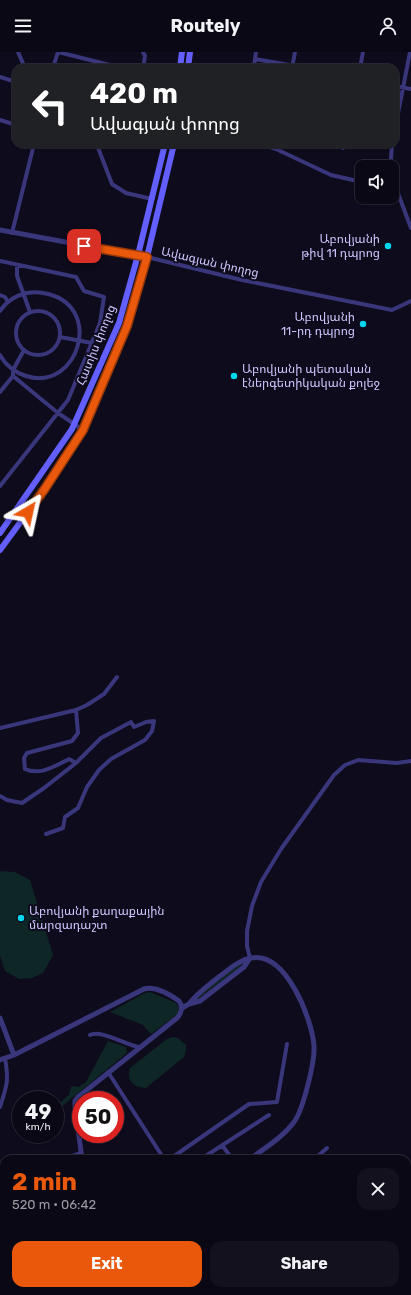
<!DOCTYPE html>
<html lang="en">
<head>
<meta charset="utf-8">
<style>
	body { margin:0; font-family:Rubik,"Noto Sans Armenian",sans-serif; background:#13111e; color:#f1f3f6; height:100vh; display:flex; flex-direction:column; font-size:15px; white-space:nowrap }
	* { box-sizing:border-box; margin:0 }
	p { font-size:13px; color:#999aa0 }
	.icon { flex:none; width:22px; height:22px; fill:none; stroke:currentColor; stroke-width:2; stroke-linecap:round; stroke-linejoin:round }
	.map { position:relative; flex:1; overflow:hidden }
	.details { position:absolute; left:0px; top:1103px; width:411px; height:140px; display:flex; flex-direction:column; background:#0a0815; border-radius:12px 12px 0 0; box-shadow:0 1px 3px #0004,0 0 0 1px #2a2934 }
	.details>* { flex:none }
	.hud { position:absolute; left:12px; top:12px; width:387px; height:84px; border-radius:12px; box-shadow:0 1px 3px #0004,0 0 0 1px #2a2934; background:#202124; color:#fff; overflow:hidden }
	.tools { position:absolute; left:355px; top:108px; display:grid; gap:8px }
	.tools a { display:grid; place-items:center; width:44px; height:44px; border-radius:8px; background:#0a0815; box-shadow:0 1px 3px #0004,0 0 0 1px #2a2934; font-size:20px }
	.speed { position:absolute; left:12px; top:1039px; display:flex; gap:8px; font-size:20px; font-weight:700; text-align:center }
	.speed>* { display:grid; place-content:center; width:52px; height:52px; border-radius:50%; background:#0a0815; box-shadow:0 1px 3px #0004,0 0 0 1px #2a2934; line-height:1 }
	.speed small { font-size:10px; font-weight:400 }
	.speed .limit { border:6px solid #d22; background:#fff; color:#111 }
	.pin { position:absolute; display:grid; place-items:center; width:34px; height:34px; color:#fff; margin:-17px; border-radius:8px; box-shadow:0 2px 6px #0006 }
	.me { position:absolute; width:44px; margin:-22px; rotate:36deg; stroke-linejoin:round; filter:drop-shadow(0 0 3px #0008) }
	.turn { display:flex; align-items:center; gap:14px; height:84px; padding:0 12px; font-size:18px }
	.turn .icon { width:52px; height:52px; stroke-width:2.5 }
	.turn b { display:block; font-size:28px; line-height:34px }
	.round { display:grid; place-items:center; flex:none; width:42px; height:42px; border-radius:12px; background:#13111e }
	.headline { display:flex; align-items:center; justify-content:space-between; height:68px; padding:0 12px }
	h1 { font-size:24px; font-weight:700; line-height:30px; color:#ea580c }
	.button { display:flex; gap:8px; margin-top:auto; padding:8px 12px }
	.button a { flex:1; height:46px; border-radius:12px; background:#ea580c; color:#fff; font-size:16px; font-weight:700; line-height:46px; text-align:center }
	.button a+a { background:#13111e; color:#f1f3f6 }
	header { display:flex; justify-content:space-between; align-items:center; height:52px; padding:0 12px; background:#0a0815; font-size:18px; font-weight:700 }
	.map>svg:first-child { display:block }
	.green { fill:#0e2625 }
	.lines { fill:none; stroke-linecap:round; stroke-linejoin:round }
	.minor { stroke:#39367b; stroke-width:4 }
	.tertiary { stroke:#39367b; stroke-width:5 }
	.secondary { stroke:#635ffe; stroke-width:6 }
	.route-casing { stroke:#983908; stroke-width:10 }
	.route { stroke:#ea580c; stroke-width:7 }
	.poi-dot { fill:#02d6ef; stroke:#0e0b1c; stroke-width:1.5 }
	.labels { text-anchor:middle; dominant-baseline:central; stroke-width:4; stroke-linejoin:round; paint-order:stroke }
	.poi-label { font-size:12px; fill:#cdc7ff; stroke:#0e0b1c; text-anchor:end }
	.street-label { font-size:12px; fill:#cdc7ff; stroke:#0e0b1c }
</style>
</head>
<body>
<header><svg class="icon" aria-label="menu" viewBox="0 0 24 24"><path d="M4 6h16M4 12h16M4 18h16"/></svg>Routely<svg class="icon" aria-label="person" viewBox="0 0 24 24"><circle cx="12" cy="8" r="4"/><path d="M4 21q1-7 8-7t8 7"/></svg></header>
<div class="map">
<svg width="411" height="1243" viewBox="0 0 411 1243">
	<rect width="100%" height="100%" fill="#0e0b1c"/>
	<!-- green -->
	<path class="green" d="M1,819L15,820L30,828L53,903L43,921L32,926L19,927L5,919L0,904V820Z
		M243,911L241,914L198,947L195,948L196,946L239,912Z
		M150,940L176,951L179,956L178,962L151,982L143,973L110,960L143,942Z
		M173,985L178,986L186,993V999L184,1005L146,1036C134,1036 126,1029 130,1016L167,987Z
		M108,989L126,995L127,1001L61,1055L55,1065V1055L69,1043L71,1035L73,1034L79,1035L86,1030Z"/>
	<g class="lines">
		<!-- minor -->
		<path class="minor" d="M18,0L25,16
			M58,0L122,16
			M143,0L145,4L143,16
			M256,0L255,7L307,16
			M53,16L58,0
			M237,16L238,14
			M254,16L255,7
			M292,16L295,0
			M360,16L363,0
			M0,25L16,30
			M395,34L411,37
			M0,68L16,73
			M395,77L410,0
			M92,92L97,93L112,132L126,141L152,147
			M261,92L276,97L331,123L362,130
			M392,92L391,107L396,136
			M343,96L344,92
			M392,135L396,136L411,176
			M12,181L34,92
			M147,205L242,228L392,258L411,249
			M0,209L76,225L84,239L104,245L100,271L68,348L0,434
			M17,213V224L30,260
			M0,243L5,245L8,250
			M16 281a22 22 0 1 1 44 0a22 22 0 1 1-44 0Z
			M0,259C9,245 26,238 43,241C106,251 79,341 26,324C14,320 6,314 0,303
			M60,285L92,291
			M13,324L58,361L83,378
			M0,340L13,324V318L24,298
			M0,676L76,658L87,653L104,642L117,625
			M76,711L69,707C55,714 40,724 25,717L24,706L27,701L72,689L78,681L76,658
			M0,744L7,748L22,751L44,736L76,711L101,686L131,670L134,675L146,670L154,669L152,679L145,688L111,707L99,718L87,735L78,756L65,765L63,776L46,782
			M250,906L247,894V879L252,854L261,830L281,797L334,723L345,713L358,708L397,711L411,709
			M90,983C100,977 126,993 139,995
			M108,1020L164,1107
			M0,1055C7,1033 9,1029 5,1006
			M222,1093L230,1104L225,1107
			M64,1107L81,1101
			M170,1107L249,1052L277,1050L287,992
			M201,1107L269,1063
			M317,1107L318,1104L327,1096
			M0,1152L4,1153
			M60,1239L62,1243
			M184,1243L185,1239"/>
		<!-- tertiary -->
		<path class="tertiary" d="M0,178L147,205
			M189,952C197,941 209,933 220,924C230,917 239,908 251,906C286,899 312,967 314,994C315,1010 303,1058 294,1070C283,1085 265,1096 250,1107
			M182,956L189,952L200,949L244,915L250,906
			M0,966L14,1003
			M0,1008L14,1003L144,937C155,934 169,942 179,949C183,954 182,961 177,966L78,1045L75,1049V1054L82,1107
			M109,1239L136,1243
			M73,1243L90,1239"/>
		<!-- secondary -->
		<path class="secondary" d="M180,16L182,0
			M188,16L190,0
			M0,481L72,377L119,271L138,203L165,92
			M0,498L44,438L83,378L127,274L147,205L174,92"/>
	</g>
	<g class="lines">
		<!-- route casing -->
		<g class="route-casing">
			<path id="route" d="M28,460L44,438L83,378L127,274L147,205L84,194"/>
		</g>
		<!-- route -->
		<use href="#route" class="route"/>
	</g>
	<!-- markers -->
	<g class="poi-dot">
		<circle cx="388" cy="194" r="4"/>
		<circle cx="363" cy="272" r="4"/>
		<circle cx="234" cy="324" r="4"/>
		<circle cx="21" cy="866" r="4"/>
	</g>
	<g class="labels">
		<!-- poi labels -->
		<g class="poi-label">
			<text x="380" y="187">Աբովյանի<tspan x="380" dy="14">թիվ 11 դպրոց</tspan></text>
			<text x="355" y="265">Աբովյանի<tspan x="355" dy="14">11-րդ դպրոց</tspan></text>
			<text x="242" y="317" text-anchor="start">Աբովյանի պետական<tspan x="242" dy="14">էներգետիկական քոլեջ</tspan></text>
			<text x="29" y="859" text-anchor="start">Աբովյանի քաղաքային<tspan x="29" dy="14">մարզադաշտ</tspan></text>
		</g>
		<!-- street labels -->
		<g class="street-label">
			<text transform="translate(210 210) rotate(13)">Ավագյան փողոց</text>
			<text transform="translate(96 293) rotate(-68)">Հատիս փողոց</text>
		</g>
	</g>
</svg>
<div class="tools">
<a><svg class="icon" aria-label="sound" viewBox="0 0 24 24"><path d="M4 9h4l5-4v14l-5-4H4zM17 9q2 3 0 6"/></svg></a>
</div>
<div class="speed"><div>49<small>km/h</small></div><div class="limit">50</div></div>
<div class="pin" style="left:84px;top:194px;background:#d93025"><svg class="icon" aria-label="arrive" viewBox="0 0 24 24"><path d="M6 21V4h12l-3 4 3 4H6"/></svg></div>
<svg class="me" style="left:28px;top:460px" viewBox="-20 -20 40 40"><path d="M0-17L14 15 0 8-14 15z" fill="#ea580c" stroke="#fff" stroke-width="4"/></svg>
<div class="hud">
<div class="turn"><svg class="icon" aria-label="left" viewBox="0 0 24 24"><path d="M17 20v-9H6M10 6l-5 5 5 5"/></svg><div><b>420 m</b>Ավագյան փողոց</div></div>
</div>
<section class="details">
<div class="headline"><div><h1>2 min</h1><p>520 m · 06:42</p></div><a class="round"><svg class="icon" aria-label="close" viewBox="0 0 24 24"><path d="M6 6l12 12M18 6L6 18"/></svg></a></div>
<div class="button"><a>Exit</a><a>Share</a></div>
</section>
</div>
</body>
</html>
